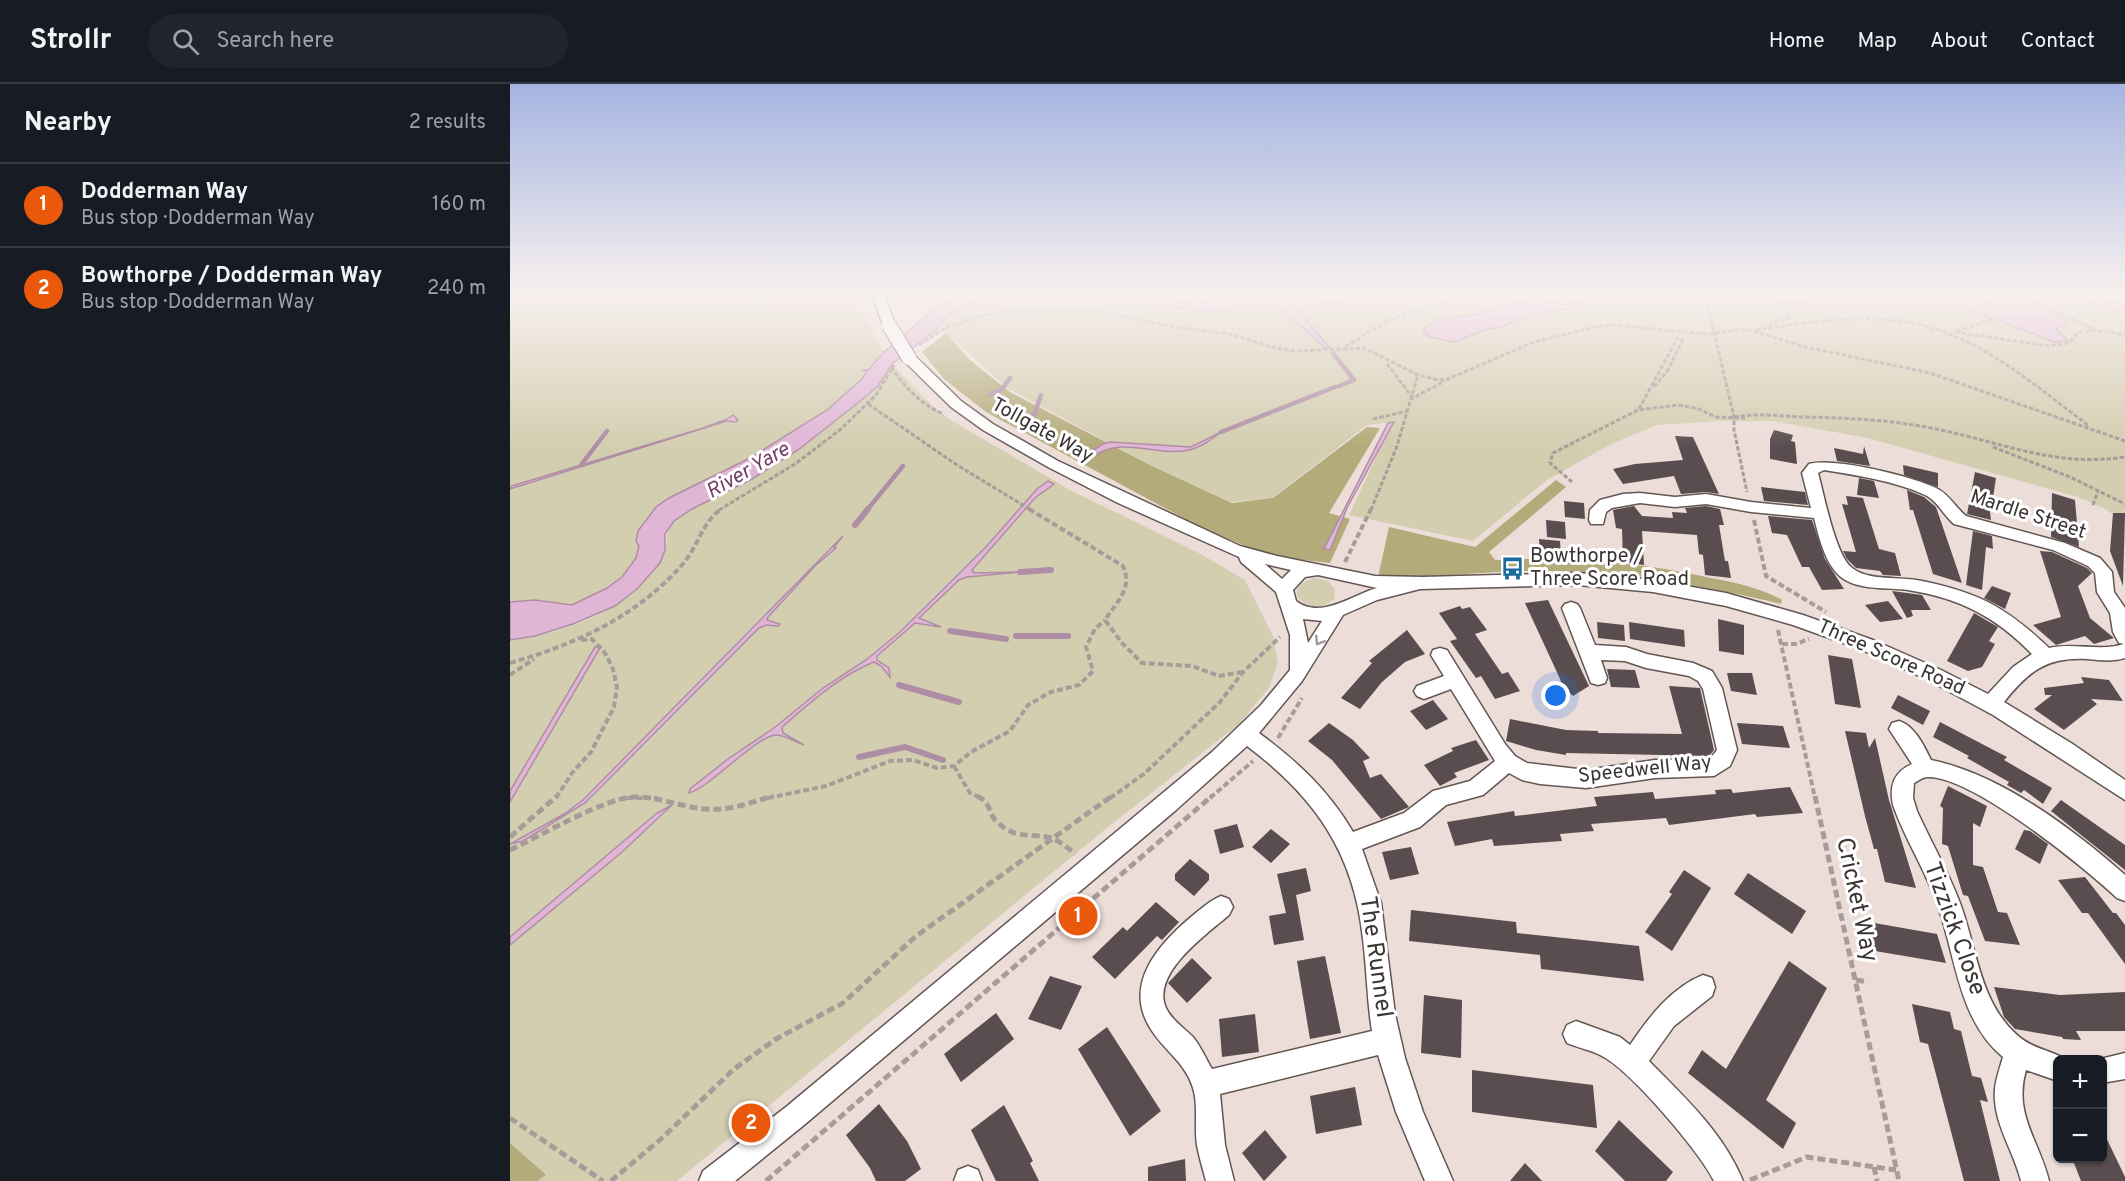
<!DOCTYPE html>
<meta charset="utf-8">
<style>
body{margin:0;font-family:Overpass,sans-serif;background:#20242c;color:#f1f3f6}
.controls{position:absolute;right:18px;bottom:18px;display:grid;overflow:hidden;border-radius:9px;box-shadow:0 2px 4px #0004}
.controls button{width:54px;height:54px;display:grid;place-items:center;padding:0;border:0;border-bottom:2px solid #363941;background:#171b24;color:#f1f3f6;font:30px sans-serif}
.you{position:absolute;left:1046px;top:612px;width:21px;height:21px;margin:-15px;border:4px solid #fff;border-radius:50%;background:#1a73e8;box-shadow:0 0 0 9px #1a73e833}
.badge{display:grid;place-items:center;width:39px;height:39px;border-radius:50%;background:#ea580c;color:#fff;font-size:20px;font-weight:700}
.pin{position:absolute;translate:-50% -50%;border:3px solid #fff;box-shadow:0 2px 6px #0006}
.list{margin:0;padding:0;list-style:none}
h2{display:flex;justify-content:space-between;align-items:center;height:78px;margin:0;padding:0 24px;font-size:26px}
h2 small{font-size:20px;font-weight:400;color:#9ea1a6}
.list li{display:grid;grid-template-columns:39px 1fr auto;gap:18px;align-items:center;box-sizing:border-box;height:84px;padding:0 24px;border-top:2px solid #363941}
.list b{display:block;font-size:22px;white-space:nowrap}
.list p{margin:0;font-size:20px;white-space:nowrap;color:#9ea1a6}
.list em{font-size:20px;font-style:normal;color:#9ea1a6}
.icon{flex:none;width:33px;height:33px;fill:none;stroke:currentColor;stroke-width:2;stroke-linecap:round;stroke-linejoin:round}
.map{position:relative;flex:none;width:1615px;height:1097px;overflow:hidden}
header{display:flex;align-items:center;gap:36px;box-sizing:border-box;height:84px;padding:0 30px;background:#171b24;border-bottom:2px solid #363941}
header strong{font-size:28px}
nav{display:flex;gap:33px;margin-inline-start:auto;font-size:21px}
.search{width:420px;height:54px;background:#20242c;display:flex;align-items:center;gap:15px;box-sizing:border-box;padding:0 21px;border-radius:33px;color:#9ea1a6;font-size:22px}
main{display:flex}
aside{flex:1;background:#171b24}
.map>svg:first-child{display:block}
.green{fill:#d3ceb0}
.forest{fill:#b4ab7a}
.water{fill:#e1b5d6;stroke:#af8ea5;stroke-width:1.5}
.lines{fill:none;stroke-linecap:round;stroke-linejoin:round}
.stream-far1{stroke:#af8ea5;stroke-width:4.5}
.stream{stroke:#af8ea5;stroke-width:6}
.building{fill:#5a4d4f}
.street-casing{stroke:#635653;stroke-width:3}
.path-far2{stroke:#a89c99;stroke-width:3;stroke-dasharray:4.5 2;stroke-linecap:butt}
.path-far1{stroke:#a89c99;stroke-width:4;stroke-dasharray:6 3;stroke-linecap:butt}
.path{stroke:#a89c99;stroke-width:5;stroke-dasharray:8 4;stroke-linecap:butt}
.street{fill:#fff;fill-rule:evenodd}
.street-bridge-casing{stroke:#635653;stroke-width:16;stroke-linecap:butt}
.street-bridge{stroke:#fff;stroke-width:14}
.oneway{stroke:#9c9a99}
.labels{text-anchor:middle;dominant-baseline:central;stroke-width:6;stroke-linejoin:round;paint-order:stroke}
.street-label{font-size:20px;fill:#3a3433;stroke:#fff}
.poi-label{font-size:20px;fill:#3a3433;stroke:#fff;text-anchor:start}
.water-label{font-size:21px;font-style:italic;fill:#723c67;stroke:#fff}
.near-street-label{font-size:24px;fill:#3a3433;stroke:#fff}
</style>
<header>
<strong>Strollr</strong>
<div class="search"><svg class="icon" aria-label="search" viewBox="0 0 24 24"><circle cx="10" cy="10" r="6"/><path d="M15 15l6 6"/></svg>Search here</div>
<nav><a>Home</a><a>Map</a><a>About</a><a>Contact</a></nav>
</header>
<main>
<aside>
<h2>Nearby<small>2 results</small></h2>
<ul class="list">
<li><span class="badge">1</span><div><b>Dodderman Way</b><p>Bus stop · Dodderman Way</p></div><em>160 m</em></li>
<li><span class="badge">2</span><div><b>Bowthorpe / Dodderman Way</b><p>Bus stop · Dodderman Way</p></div><em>240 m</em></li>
</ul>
</aside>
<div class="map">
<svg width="1615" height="1097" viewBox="0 0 1615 1097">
<rect width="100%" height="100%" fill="#edddd9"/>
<path class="green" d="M0,210H348L352,228L374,268L358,286H355L352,295L317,326L242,373L159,414L146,423L129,462L126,474L112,493L97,504L62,521L25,516L0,518V405L217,337L228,336L223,331L193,344L0,403Z
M871,210H1553L1615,230V439L1594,424L1568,413L1358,354L1263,337H1211L1147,341L1101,360L1037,396L963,457L839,431L883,338L857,341L762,414L721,418L636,379L497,304L433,246V235L448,224L470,216L596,212L628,214L663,227L693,228L855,216Z
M382,280L424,324L444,338L560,406L689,469L735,496L763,552L768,579L759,604L729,640L598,743L167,1097H0V556C35,554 104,531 128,504C137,494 144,481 152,470C160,459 153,450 164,437L348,319L368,302Z
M806,494L818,497L825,505L824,515C813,525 797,525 788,513C784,501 795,496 806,494Z"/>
<path class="forest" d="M436,249L460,276L500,308L638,380L722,419L763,414L857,343L870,344L819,429L840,435L820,479L776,474L745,466L690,443L476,328L434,295L412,268Z
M1046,396L1056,403L979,468L985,476C1057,472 1130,478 1201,494C1226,499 1249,503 1272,516L1271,520C1193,501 1113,488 1032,487C977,486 923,495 868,493L879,443L965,463Z
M0,1059L36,1091L27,1097H0Z"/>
<path class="water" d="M460,210H647C665,215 688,227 706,215L704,210H711L713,215L717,216L770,210H871C856,215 840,218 824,219C806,219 800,215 781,218L819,263L815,264L767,220L699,228L650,222L645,224L644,219C616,208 590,214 561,214C552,214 542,212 533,213C525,214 519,216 511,216L512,213H488L487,215C466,216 450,221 433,235L432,241L382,280L368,302L348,319L288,366L242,395L182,425L164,437L155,450V466L150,479L127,505L105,522L63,540L25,552L0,556V518L25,516L62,521L97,504L112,493L126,474L129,462L126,457L128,447L146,423L159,414L242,373L317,326L352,295L356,288L353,286H358L374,268L424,225Z
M1085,210H1105L1118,219L1115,222L1097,220L1020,230L991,243L978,245L944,258L919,253L913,246L925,236L969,230L1006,218L1032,217L1055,221L1084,215Z
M1232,210H1335L1347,214L1340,218L1331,215L1271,220Z
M1430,210H1466C1487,239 1536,208 1557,240L1546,245L1558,257L1545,258L1458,225L1445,220Z
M1553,210H1574L1615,222V229Z
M223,331L228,336L226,338L217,337L0,405L2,402L193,344L217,335Z
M884,338L837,424L820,466L814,465L878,339Z
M711,348C703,355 689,364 679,366C648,373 615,353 587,370L582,367L593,360L600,358L681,363Z
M538,397L544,400L525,414L462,486L464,489L510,488L457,493L449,496L409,534L431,543L405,539L367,572V576L379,584L380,593L371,582L364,578C329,592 300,619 272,643L273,649L294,661C286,658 276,652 268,651C248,649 200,704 179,709L180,705L218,675L264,644L313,604L356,576L390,548L476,463L527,405Z
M333,452L324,463L326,464L305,482L258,533L257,536L270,540L268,542L256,541L249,544L75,719L13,757L0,760L54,730L73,716Z
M91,562L0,718V707L85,563Z
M162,721L112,768L0,861V853L147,729Z"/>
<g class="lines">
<path class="stream-far1" d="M823,269L844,296L829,302
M479,311L492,305L500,294
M515,335L524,331L531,311
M711,348L825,303
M71,381L97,347
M357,426L393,382"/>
<path class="stream" d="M345,441L358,425
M510,488L541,486
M440,547L496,555
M506,552H558
M389,601L449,618
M349,673L395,663L433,676"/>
</g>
<path class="building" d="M1264,346L1283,351L1281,357L1285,358L1287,380L1260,375V355Z
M1165,352L1183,353L1209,410L1196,408L1171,410L1164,392L1113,400L1103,385L1125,380L1173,376Z
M1354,362L1360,382L1327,377L1324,364L1353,370Z
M1393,381L1428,389V403L1394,391Z
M1465,388L1486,394L1482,420L1479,419L1481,436L1457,430Z
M1349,394L1364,397L1369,414L1347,411Z
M1251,403L1295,408L1298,421L1254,417Z
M1397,406L1414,413L1426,423L1452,499L1423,490L1403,426H1400Z
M1542,409L1565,416L1569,463L1541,453Z
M1336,412L1353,414L1369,465L1385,469L1391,492L1373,491L1370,487L1346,484L1337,475L1333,467L1346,468L1332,420L1338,421Z
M1054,417L1074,419L1075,435L1055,433Z
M1124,422L1132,432L1163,434L1162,428L1177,429L1175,424L1196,422L1210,425L1214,441H1209L1215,477H1218L1221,494L1195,491L1193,471L1189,470L1187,451L1132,447L1134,481L1113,478L1112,445L1106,444L1103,426Z
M1603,429H1615L1613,502L1600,467Z
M1258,432L1302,436L1315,475L1334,505L1312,506L1299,483H1292L1277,451L1262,449Z
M1036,436L1055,438L1056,455L1037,453Z
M1463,447L1482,452L1483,465L1476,463L1472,506L1456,501Z
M1029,455L1050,457L1051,473L1030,471Z
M1530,467L1542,468L1577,484L1582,489L1568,502L1580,534L1604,554L1584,560L1575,552L1546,561L1523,541L1551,533Z
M1482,502L1501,509L1495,525L1474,514Z
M1382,507L1412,511L1421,526H1401L1403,532L1397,534Z
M1038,516L1079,602L1063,612L1048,598L1051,597L1015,519Z
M1378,517L1393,535L1370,538L1355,521Z
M950,522L952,525L960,523L977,546L965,550L992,590L998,588L1010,607L985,615L971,592L966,594L940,557L947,555L929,529Z
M1464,529L1488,543L1479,557L1485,560L1472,583L1458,587L1437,577Z
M1208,535L1234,541V571L1209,567Z
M1087,538L1114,541L1115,557L1088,554Z
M1119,538L1174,546L1175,563L1120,555Z
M897,546L915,570L895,578L872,598L850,625L831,614L862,579L859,577Z
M1318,571L1342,575L1351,624L1325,620Z
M1097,585L1125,586L1130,604L1101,603Z
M1217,589H1242L1247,611L1221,607Z
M1571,593L1599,596L1613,617L1581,615L1587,620L1554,646L1524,625L1542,611H1535L1534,604L1574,599Z
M1159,602L1190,604L1204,666L1199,672L1056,669V671L1026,666L996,657L1000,635L1056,646L1088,647V649L1172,650Z
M1388,611L1420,627L1413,641L1381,624Z
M923,616L938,635L916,646L900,627Z
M1430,638L1497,673L1494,676L1542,704L1533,720L1514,706L1511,709L1497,701L1499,698L1457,674L1459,672L1423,653Z
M819,639L843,656L860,674L853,677L860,694L871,690L899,723L871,735L822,676L798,657Z
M1227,639L1273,642L1280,664L1232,660Z
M1335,647L1356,649L1359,664L1365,654L1379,716L1406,804L1375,798L1367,765H1364L1355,732Z
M966,656L979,676L944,689L947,693L930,702L914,681L943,667L941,664Z
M1438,702L1477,722L1470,743L1463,739V781L1473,783L1488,828L1497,829L1510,861L1475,857L1458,812L1453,811L1438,762L1432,760L1433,724L1430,722Z
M1280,703L1293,729L1247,733L1245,730L1159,741L1156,734L1081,740L1084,747L1050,750L1052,757L984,762L982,755L945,762L937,738L1004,727L1005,732L1087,722L1084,713L1143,708L1145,715L1206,710L1205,706L1221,705L1223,709Z
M1551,716L1615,761V786L1541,727Z
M727,740L734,763L710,770L704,746Z
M761,745L780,760L761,779L742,763Z
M1514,746L1520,747L1538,760L1530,780L1505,765Z
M901,763L909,790L880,796L872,768Z
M680,775L699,790V796L684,812L665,796V790Z
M796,784L801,807L786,811L794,856L764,861L759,832L776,829L767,790Z
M1174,786L1201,804L1162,867L1135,848L1162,810L1159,808Z
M1238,789L1296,827L1282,850L1224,810Z
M1575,793L1603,829H1606L1615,841V880L1578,829H1572L1548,796Z
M646,818L669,838L652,856L647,852L605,895L582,873L613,843L617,847Z
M901,826L1006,838L1007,849L1129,862L1134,897L1031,885L1030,871L899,857Z
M1353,837L1427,850L1436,879L1359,866Z
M815,872L831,949L800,955L787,877Z
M682,874L702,894L677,919L658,899Z
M1279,877L1317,904L1256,1016L1286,1039L1273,1065L1178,989L1192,966L1216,985Z
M540,892L572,902L551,946L518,935Z
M1484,903L1550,911L1615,908V947H1566L1571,956L1553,955L1552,953L1505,945L1494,933Z
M914,911L952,916L951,974L911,969Z
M1402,920L1440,928L1444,945L1451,947L1462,992L1471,994L1478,1018L1470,1016L1490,1097H1454L1418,960L1410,958Z
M486,929L504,955L451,998L434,970Z
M745,930L749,968L712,973L709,935Z
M597,943L651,1027L620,1052L568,965Z
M962,986L1083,1001L1087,1044L962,1028Z
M845,1003L852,1041L806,1050L800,1012Z
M369,1020L397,1057L411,1085L395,1097H366L360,1084L336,1051Z
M494,1021L523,1077L520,1079L529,1097H486L461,1046Z
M1109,1036L1163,1088L1156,1097H1115L1085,1067Z
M755,1046L777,1073L754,1097L732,1069Z
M1593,1047L1615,1093V1097H1571L1562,1074H1593Z
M675,1075L676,1097H638V1083Z
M1015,1079L1032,1097H1000Z"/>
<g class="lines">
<defs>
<path id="street" d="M362,210H374L385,241L383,244L379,245L373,241Z
M399,270L404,271L451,317L483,340L548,377L730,462L767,472L865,492L913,493L1068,489L1143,496L1216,509L1293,531L1363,556L1431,586L1478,610L1503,583L1522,570C1486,533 1450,514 1398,506C1377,503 1349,507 1331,493C1315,480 1309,453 1304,434L1241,428L1196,420L1165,423L1130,419L1102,424L1096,428L1093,440H1081L1079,436L1080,426L1090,416L1113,410L1130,409L1165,413L1196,410L1241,418L1301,424L1292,389L1299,380C1324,373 1401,392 1426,404C1439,410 1445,423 1456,432L1555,459L1590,474L1602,488L1604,508L1615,524V574C1602,578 1590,576 1577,575C1536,573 1519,587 1494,618L1561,659L1615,696V716L1483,631L1418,596L1350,565L1283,541L1216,522L1143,508L1068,501L910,505L867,516L833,531L792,597L749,649C787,677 819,707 843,748L894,729L923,707L960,697L985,677L941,605L914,615L907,612L904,607L907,602L934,592L921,571L923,566L930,564L937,566L995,660L1005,672L1017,679L1076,686L1145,676L1200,675L1207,666L1193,605L1188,597L1179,592L1136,584L1115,577L1091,576L1097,594L1095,599L1088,601L1081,599L1052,524L1055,520L1061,518L1067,520L1070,524L1085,561L1116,563L1137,570L1183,579L1202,587L1212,604L1227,666L1220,682L1204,692L1145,694L1076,704L1030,700L1012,696L999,689L973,711L936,721L910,743L852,765L871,819L885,930L895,974L913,1028L943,1097H915L886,1028L868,971L710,1010L715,1061L724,1097H696C693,1085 689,1073 687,1061C684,1042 689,1019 682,1001C674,977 651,964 639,942C614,899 649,860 681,833C691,825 699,817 711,812L719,815L723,823L719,831C697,850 638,891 657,926C663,937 675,945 683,953C691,963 696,975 702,985L862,947C857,917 857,886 853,855C844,769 805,713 737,662L666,726L294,1041L225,1097H189L193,1087L276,1023L702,668L751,621L780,586V551L766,508L731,478L729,473L608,419L538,383L473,346L441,323L394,277L393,274ZM1314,386C1346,391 1385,397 1415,411C1428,417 1433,431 1444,440L1543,466L1578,482L1585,489L1587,508L1600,529L1603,548L1609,559L1614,560C1590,568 1564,558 1539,564C1497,524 1470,509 1412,497C1391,492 1358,498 1341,483C1325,469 1314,411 1308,389ZM755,480L781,486L772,495ZM808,491L867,504C842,511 811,536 786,517L783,506L795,493ZM793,535L812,537L798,559Z
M1389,637C1405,642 1414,662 1421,676C1490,690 1563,745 1615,791V817L1607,814C1574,783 1461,691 1417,693C1413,693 1408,697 1404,699L1403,714L1407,727C1421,758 1438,787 1450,819C1467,864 1469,918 1508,952C1523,965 1541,966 1557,976H1548V997L1516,986C1503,1030 1529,1056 1539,1097H1511C1504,1067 1482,1038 1485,1005C1486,994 1490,984 1493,973C1446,934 1446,867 1425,814C1413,782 1394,753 1383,721C1379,701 1384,688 1402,680L1379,645L1382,639Z
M1193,891L1202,894L1205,903L1202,912L1164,942L1139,977C1175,1014 1213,1048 1233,1097H1204C1191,1069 1120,986 1092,972C1082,966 1068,964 1057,959L1053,950L1057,941L1066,937L1110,953L1120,961C1139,933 1161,904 1193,891Z
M1615,969V995L1592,999V976H1586Z
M458,1082L468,1086L472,1097H444L448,1086Z"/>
</defs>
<use href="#street" class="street-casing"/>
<path class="path-far2" d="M1195,210L1224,333V346L1237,408
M1508,210L1584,245
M1259,243L1261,239L1280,234L1279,217
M1246,246C1301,238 1364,227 1419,243C1479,260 1529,305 1578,341
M1447,247L1485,234
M1445,248L1538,262L1560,259L1567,249L1585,246L1615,251
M409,261L435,244L475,231L495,228L584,226L665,243L720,250L765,264L786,267L854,264L908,291L928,296L938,295L1024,258L1085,243L1102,241L1195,250L1236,245L1295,263L1420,289L1615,357
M835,263L879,236L961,210
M877,280L903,314L935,297
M381,283C395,303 411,321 434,330
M1144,303L1158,286L1174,253
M358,320L447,381L521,426
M1129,325L1168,253
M1224,333C1247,329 1270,332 1293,333C1340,334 1388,336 1435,347C1500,361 1546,383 1615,373
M863,335L898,327
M1483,363L1560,393L1615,420
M1062,398L1040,379L1043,369L1128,326L1168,321L1189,325L1205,333L1235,334
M1583,421L1588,407
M209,426L285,380L331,345L366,311L384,281
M861,426L887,362L908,291"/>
<path class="path-far1" d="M519,425L613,482C623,505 607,517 595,536L612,559L632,579L682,582L709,592L733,588
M1244,436L1256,492L1316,528
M835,478L861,425
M1268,546L1305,714
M1272,560H1286L1299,555
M0,579C66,560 126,533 172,481C188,463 191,440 211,425
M0,591L24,575
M768,654L792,614
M444,682L460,709L471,714
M46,714L62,689L81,668L104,623L107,603L103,585L95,569L82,555L71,556
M117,714H148
M258,714L316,702L380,677L403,676L427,684L444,682L461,668L500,647L518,621L541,608L569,601L583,587L576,563L585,545L595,536
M600,714L634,690L710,618L733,588L770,553
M700,714L743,677"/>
<path class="path" d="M467,712C482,719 478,730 487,738C507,757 520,748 541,754C550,757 558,764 565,770
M1305,712L1389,1097
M0,753L47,712
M0,766C28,753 95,714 123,713C148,712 170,723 195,725C219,727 240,719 263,712
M1346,896L1358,898
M0,1034L93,1097
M1364,1083L1367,1097
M1240,1096L1297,1073L1386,1086
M101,1097L151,1055L224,985L266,955L333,919L405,853L602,712
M256,1097L702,712"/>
<use href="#street" class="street"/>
<defs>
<path id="street-bridge" d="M379,241L399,274"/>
</defs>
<use href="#street-bridge" class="street-bridge-casing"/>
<use href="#street-bridge" class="street-bridge"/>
</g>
<defs><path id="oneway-chevron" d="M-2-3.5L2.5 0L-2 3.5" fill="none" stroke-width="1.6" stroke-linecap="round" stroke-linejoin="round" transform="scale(1.5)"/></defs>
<use class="oneway" href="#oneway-chevron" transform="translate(809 557) rotate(122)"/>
<linearGradient id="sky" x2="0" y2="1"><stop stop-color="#a5b4e1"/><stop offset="0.58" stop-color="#f7f0ee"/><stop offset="1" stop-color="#f7f0ee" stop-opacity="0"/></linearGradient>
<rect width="1615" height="363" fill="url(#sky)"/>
<defs>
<symbol id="bus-bare" viewBox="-9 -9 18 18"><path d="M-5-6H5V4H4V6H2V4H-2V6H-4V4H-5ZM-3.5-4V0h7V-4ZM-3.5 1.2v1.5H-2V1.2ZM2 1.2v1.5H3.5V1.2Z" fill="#1b6b9d" stroke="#fff" stroke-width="2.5" paint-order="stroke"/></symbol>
</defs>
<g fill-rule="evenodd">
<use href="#bus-bare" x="986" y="468" width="33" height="33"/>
</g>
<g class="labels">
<g class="street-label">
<text transform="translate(532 347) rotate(29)">Tollgate Way</text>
<text transform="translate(1518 431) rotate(18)">Mardle Street</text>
<text transform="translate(1381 574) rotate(24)">Three Score Road</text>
<text transform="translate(1135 686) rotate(-6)">Speedwell Way</text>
</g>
<g class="poi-label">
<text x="1020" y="473">Bowthorpe /<tspan x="1020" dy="23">Three Score Road</tspan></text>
</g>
<g class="water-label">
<text transform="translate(238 387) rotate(-30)">River Yare</text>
</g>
<g class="near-street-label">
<text transform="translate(1346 816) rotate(78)">Cricket Way</text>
<text transform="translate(1444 845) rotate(70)">Tizzick Close</text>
<text transform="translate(865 873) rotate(82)">The Runnel</text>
</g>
</g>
</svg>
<div class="controls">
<button>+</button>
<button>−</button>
</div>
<div class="you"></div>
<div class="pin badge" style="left:568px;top:832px">1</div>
<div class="pin badge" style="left:241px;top:1039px">2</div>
</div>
</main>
